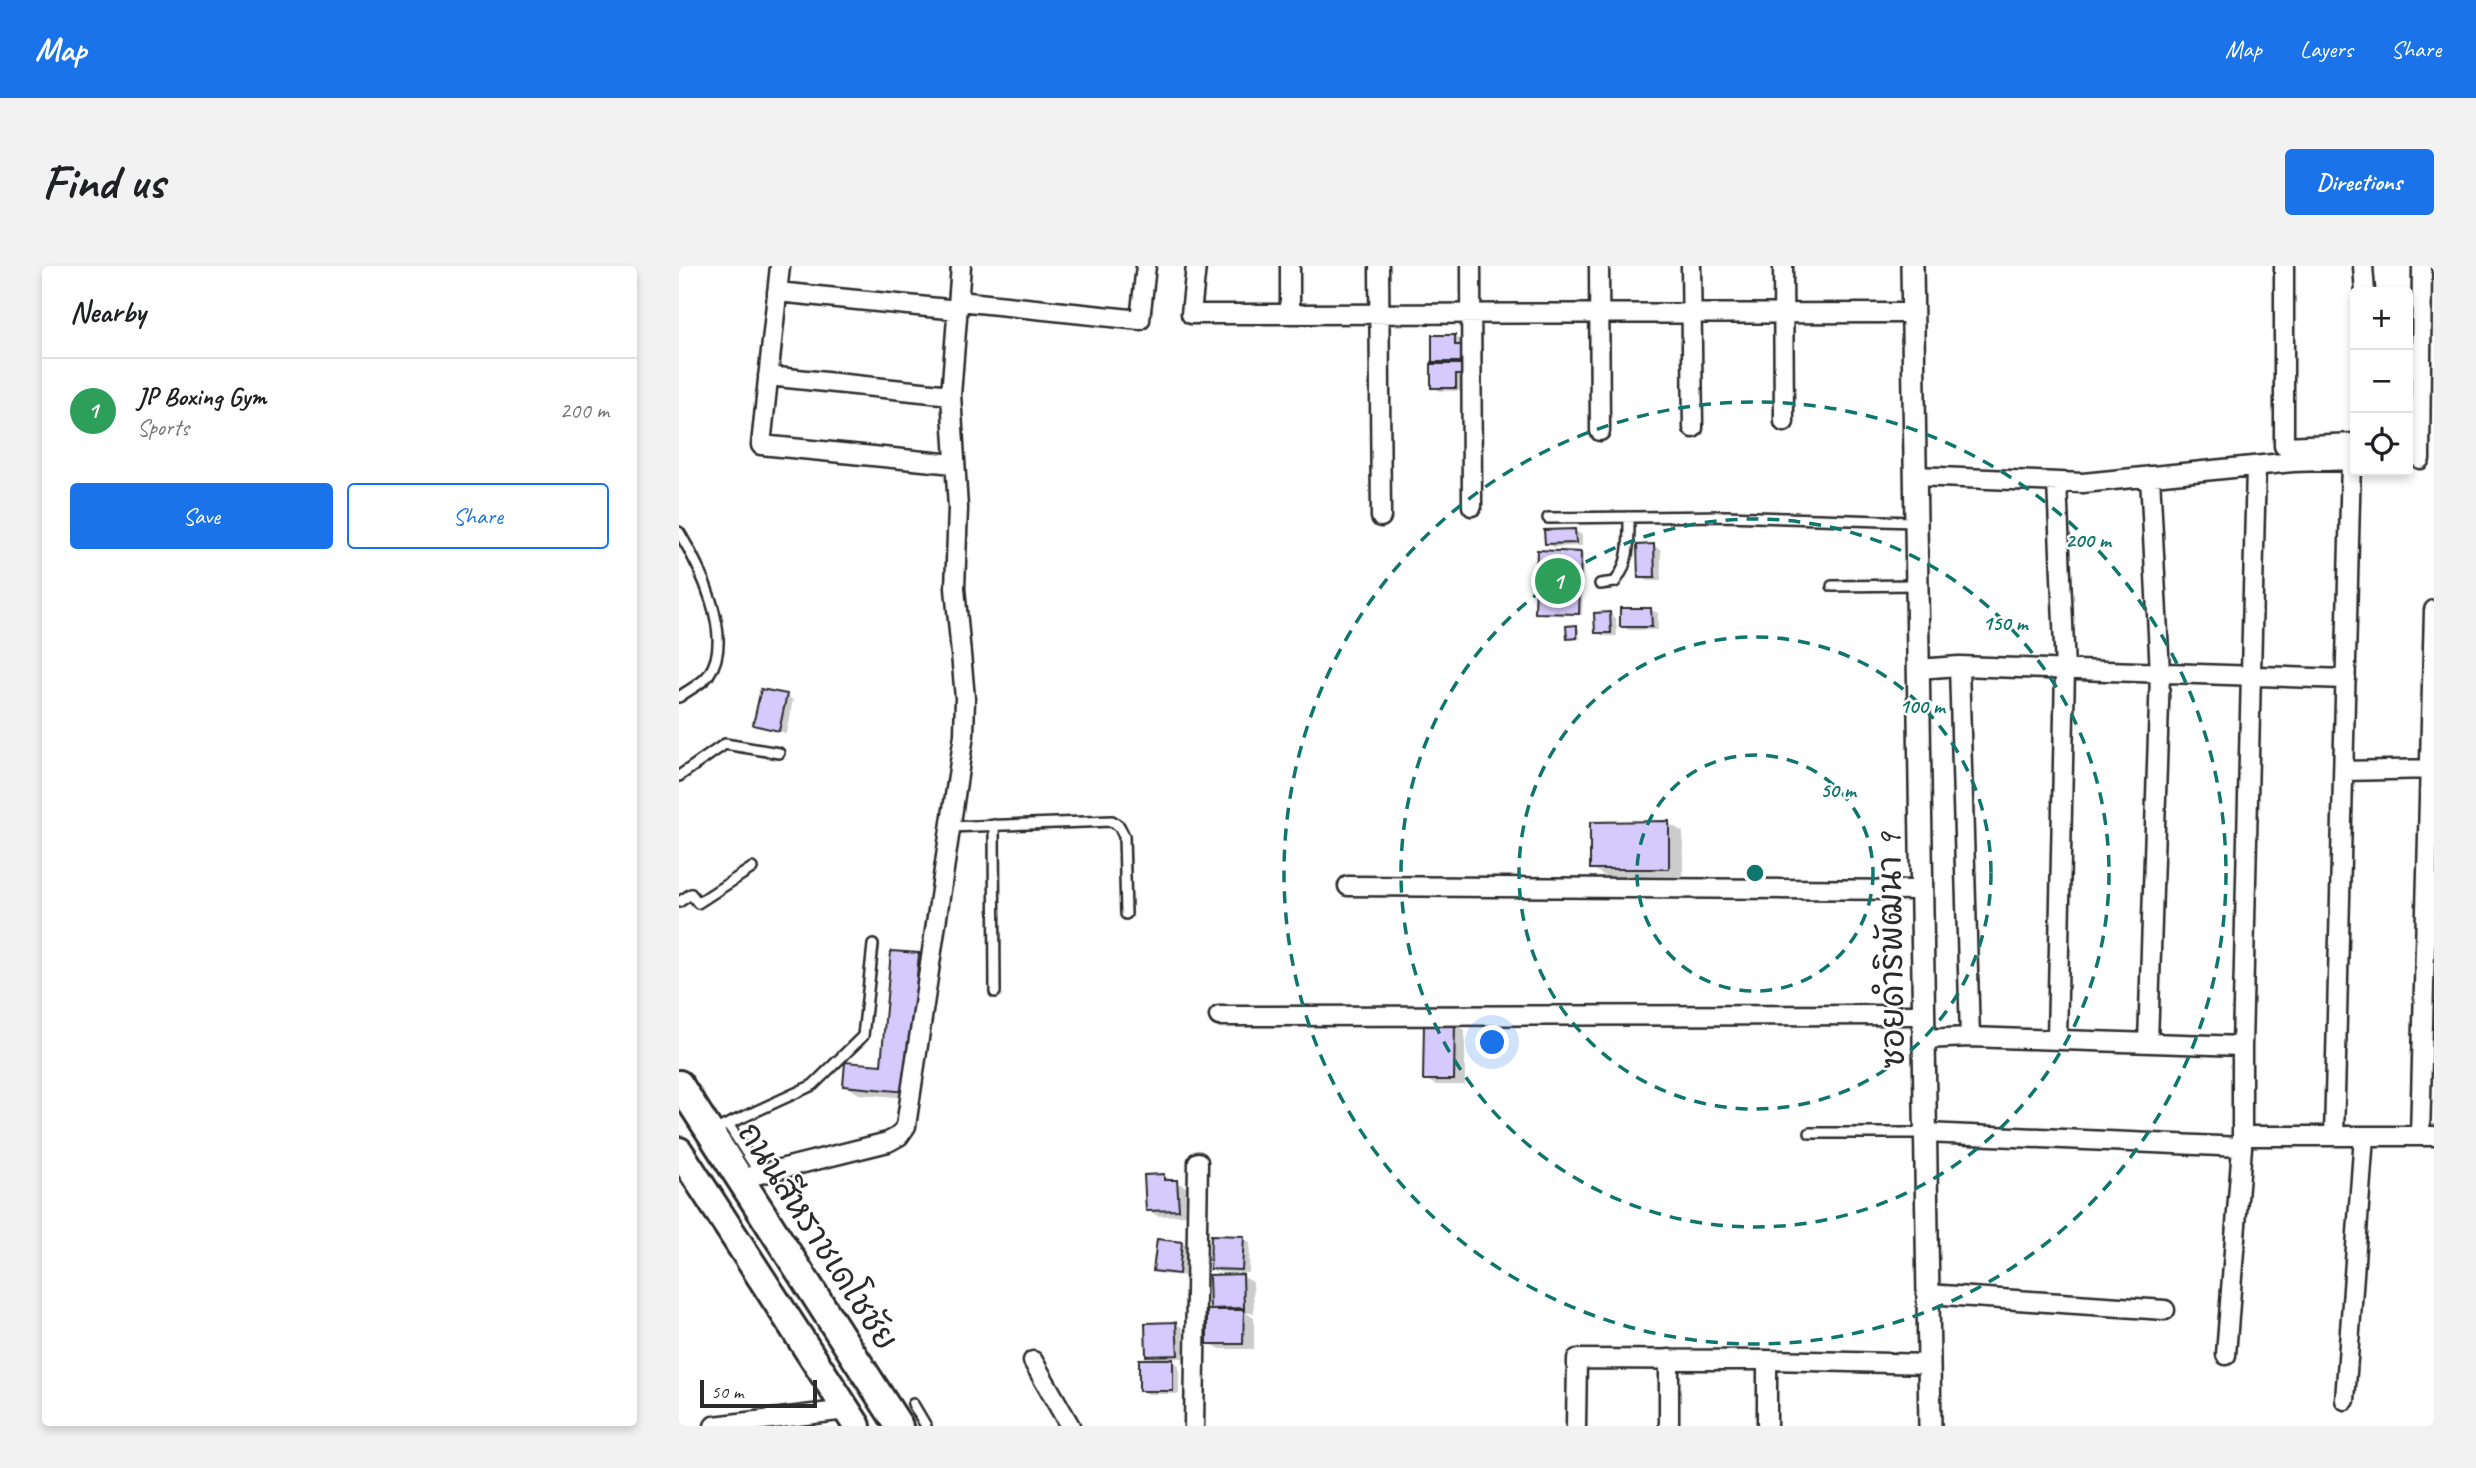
<!DOCTYPE html>
<meta charset="utf-8">
<style>
body{margin:0;font-family:Caveat,"Playpen Sans Thai",sans-serif;background:#f2f2f2;color:#202124}
.controls{position:absolute;right:21px;top:21px;display:grid;overflow:hidden;border-radius:7px;box-shadow:0 4px 10px #0003}
.controls button{width:63px;height:63px;display:grid;place-items:center;padding:0;border:0;border-bottom:2px solid #e0e0e0;background:#fff;color:#202124;font:35px sans-serif}
.scale{position:absolute;left:21px;bottom:18px;width:117px;box-sizing:border-box;padding-left:7px;border:4px solid #2b2b2b;border-top:0;font-size:19px;line-height:24px;white-space:nowrap;color:#2b2b2b;-webkit-text-stroke:5px #fff;paint-order:stroke}
.you{position:absolute;left:814px;top:777px;width:24px;height:24px;margin:-18px;border:5px solid #fff;border-radius:50%;background:#1a73e8;box-shadow:0 0 0 10px #1a73e833}
.badge{display:grid;place-items:center;width:46px;height:46px;border-radius:50%;background:#1a73e8;color:#fff;font-size:23px;font-weight:700}
.pin{position:absolute;translate:-50% -50%;border:4px solid #fff;box-shadow:0 2px 7px #0006}
.list{margin:0;padding:0;list-style:none}
h2{display:flex;justify-content:space-between;align-items:center;height:91px;margin:0;padding:0 28px;font-size:30px}
h2 small{font-size:23px;font-weight:400;color:#757577}
.list li{display:grid;grid-template-columns:46px 1fr auto;gap:21px;align-items:center;box-sizing:border-box;height:105px;padding:0 28px;border-top:2px solid #e0e0e0}
.list b{display:block;font-size:26px;white-space:nowrap}
.list p{margin:0;font-size:23px;white-space:nowrap;color:#757577}
.list em{font-size:23px;font-style:normal;color:#757577}
.actions{display:flex;gap:14px;padding:21px 28px}
.actions a{flex:1;padding:16px 0;border:2px solid #1a73e8;border-radius:7px;text-align:center;font-size:24px;color:#1a73e8}
.actions .main{background:#1a73e8;color:#fff}
.icon{flex:none;width:38px;height:38px;fill:none;stroke:currentColor;stroke-width:2;stroke-linecap:round;stroke-linejoin:round}
.map{position:relative;flex:none;width:1755px;height:1160px;overflow:hidden;border-radius:7px}
header{display:flex;align-items:center;gap:42px;box-sizing:border-box;height:98px;padding:0 35px;background:#1a73e8;color:#fff}
header strong{font-size:33px}
nav{display:flex;gap:38px;margin-inline-start:auto;font-size:24px}
.intro{display:flex;align-items:center;justify-content:space-between;box-sizing:border-box;height:168px;padding:0 42px}
h1{margin:0;font-size:49px}
.button{padding:18px 32px;border-radius:7px;background:#1a73e8;color:#fff;font-size:24px;font-weight:700}
main{display:flex;gap:42px;padding:0 42px}
aside{flex:1;background:#fff;border-radius:7px;box-shadow:0 4px 10px #0003}
.map>svg:first-child{display:block}
.shadow{fill:#0003}
.building{fill:#d6cafc;stroke:#2b2b2b;stroke-width:2}
.lines{fill:none;stroke-linecap:round;stroke-linejoin:round}
.service-casing{stroke:#2b2b2b;stroke-width:14}
.minor-casing{stroke:#2b2b2b;stroke-width:23}
.tertiary-casing{stroke:#2b2b2b;stroke-width:26}
.primary-casing{stroke:#2b2b2b;stroke-width:32}
.service{stroke:#fff;stroke-width:9}
.minor{stroke:#fff;stroke-width:18}
.tertiary{stroke:#fff;stroke-width:21}
.primary{stroke:#fff;stroke-width:26}
.ring{fill:none;stroke:#0f766e;stroke-width:3.5;stroke-dasharray:12 9}
.labels{text-anchor:middle;dominant-baseline:central;stroke-width:5;stroke-linejoin:round;paint-order:stroke}
.street-label{font-size:33px;fill:#2b2b2b;stroke:#fff}
.centre{fill:#0f766e;stroke:#fff;stroke-width:3.5}
.ring-label{font-size:21px;text-anchor:middle;font-weight:bold;fill:#0f766e;stroke:#fff;stroke-width:5;stroke-linejoin:round;paint-order:stroke}
</style>
<header>
<strong>Map</strong>
<nav><a>Map</a><a>Layers</a><a>Share</a></nav>
</header>
<div class="intro"><h1>Find us</h1><a class="button">Directions</a></div>
<main>
<aside>
<h2>Nearby<small></small></h2>
<ul class="list">
<li><span class="badge" style="background:#2e9e5b">1</span><div><b>JP Boxing Gym</b><p>Sports</p></div><em>200 m</em></li>
</ul>
<div class="actions"><a class="main">Save</a><a>Share</a></div>
</aside>
<div class="map">
<svg width="1755" height="1160" viewBox="0 0 1755 1160">
<rect width="100%" height="100%" fill="#fff"/>
<filter id="ink" filterUnits="userSpaceOnUse"><feTurbulence type="fractalNoise" baseFrequency=".0143" numOctaves="2"/><feDisplacementMap in="SourceGraphic" scale="14" xChannelSelector="R" yChannelSelector="G"/><feConvolveMatrix kernelMatrix="1 2 1 2 8 2 1 2 1" color-interpolation-filters="sRGB"/></filter>
<g filter="url(#ink)">
<path class="shadow" d="M776,71L783,75V81L796,112H783V125H761L754,121L764,100L755,95Z
M896,265L903,269V280L874,281L868,277Z
M975,280L982,284V315H968L961,311Z
M901,288L904,289L903,349L858,346Z
M972,344L979,347V364H950L943,360Z
M931,348L937,352L938,370H924L918,366Z
M897,361L900,363L901,373L892,374L889,372Z
M107,430L114,434L107,467L83,462L76,458Z
M989,557L1004,566V610L928,611L913,602Z
M240,689L254,698L242,833L180,828L166,819L203,801Z
M775,758L786,764V819H757L746,813Z
M485,910L509,922L510,949L479,950L468,944Z
M564,972L571,976L570,1007L540,1006L533,1002Z
M503,978L510,981L507,1010L483,1008L476,1004Z
M563,1010L574,1016L575,1047H567L575,1052V1083H541L530,1077L533,1046L532,1011Z
M497,1058L504,1062L505,1092H489L500,1099V1128H469L462,1124L480,1095L469,1089Z"/>
<path class="building" d="M753,69H776V79H789V96H753Z
M752,98H790V109H777V122H752Z
M896,263L897,277L866,278L865,264Z
M975,278L976,312H959L958,279Z
M858,284L902,286L900,348L856,347Z
M941,342H972L973,361H941Z
M931,346L932,367H916L915,347Z
M898,359V372L888,373L887,360Z
M82,423L108,428L100,465L74,459Z
M990,555V603H911V556Z
M212,685L240,687L228,826L164,820L166,796L202,799Z
M745,756H776L775,814H744Z
M485,908V914H498L500,944L467,945L465,909Z
M532,969L565,970L563,1004L531,1003Z
M478,973L503,976L500,1008L474,1005Z
M564,1008L565,1042L531,1043L530,1009Z
M528,1044H565L564,1078H528Z
M497,1056L499,1089L467,1090L466,1057Z
M460,1093H494V1125H460Z"/>
<g class="lines">
<defs>
<path id="service" d="M869,252L1046,250L1235,256
M0,266C20,299 56,371 30,408C25,417 9,424 0,431
M921,318L936,316C951,297 950,274 950,251
M1153,320L1238,319
M0,510L46,478L100,487
M315,559L316,726
M270,561L433,555L440,560L445,570L447,648
M0,636L12,628L19,637L73,602
M49,858L81,908
M34,865L134,819L184,770L194,679
M1131,867H1245
M234,1138L247,1160"/>
<path id="minor" d="M101,0L82,179L275,198
M517,0L512,48L1234,47
M611,0V48
M700,0L702,251
M792,0L793,240
M920,0L921,165
M1012,0L1014,162
M1104,0L1105,156
M1605,0V180L1676,177
M1684,0L1686,26
M98,26L279,44
M280,35L461,54L467,0
M89,110L272,129
M1741,193L1743,0
M1236,210L1404,217L1614,196L1676,194
M1378,216L1386,404L1378,773
M1280,400L1291,771
M1239,403L1280,400L1667,413
M1665,505L1755,503
M669,620L1243,624
M540,750L1245,749
M1245,773L1291,771L1563,780
M1469,777L1481,407L1471,210
M1247,867L1563,881
M1563,870H1755
M1655,870L1672,195
M1741,870L1755,344
M61,913L209,876L220,870L227,860L285,469L286,432L276,322L279,242L272,129L282,0
M1249,1028L1486,1044
M1547,1089L1563,881V780L1577,200
M990,1093V1160
M1088,1094V1160
M354,1095L391,1160
M1666,1134L1685,870
M35,1160L168,1144
M515,1160L519,896
M897,1160L898,1093L1088,1094L1250,1098"/>
<path id="tertiary" d="M1233,0L1251,1160"/>
<path id="primary" d="M0,818L220,1160
M0,885L178,1160"/>
</defs>
<use href="#service" class="service-casing"/>
<use href="#minor" class="minor-casing"/>
<use href="#tertiary" class="tertiary-casing"/>
<use href="#primary" class="primary-casing"/>
<use href="#service" class="service"/>
<use href="#minor" class="minor"/>
<use href="#tertiary" class="tertiary"/>
<use href="#primary" class="primary"/>
</g>
</g>
<g class="ring">
<circle cx="1076" cy="607" r="118"/>
<circle cx="1076" cy="607" r="236"/>
<circle cx="1076" cy="607" r="354"/>
<circle cx="1076" cy="607" r="471"/>
</g>
<g class="labels">
<g class="street-label">
<text transform="translate(1212 685) rotate(-91)">ซอยดำริพัฒนา 9</text>
<text transform="translate(139 970) rotate(57)">ถนนสีหราชเดโชชัย</text>
</g>
</g>
<circle cx="1076" cy="607" r="10" class="centre"/>
<g class="ring-label">
<text x="1409" y="281">200 m</text>
<text x="1326" y="364">150 m</text>
<text x="1243" y="447">100 m</text>
<text x="1159" y="531">50 m</text>
</g>
</svg>
<div class="controls">
<button>+</button>
<button>−</button>
<button><svg class="icon" aria-label="locate" viewBox="0 0 24 24"><circle cx="12" cy="12" r="6"/><path d="M12 2v4M12 18v4M2 12h4M18 12h4"/></svg></button>
</div>
<div class="scale">50 m</div>
<div class="you"></div>
<div class="pin badge" style="left:879px;top:315px;background:#2e9e5b">1</div>
</div>
</main>
